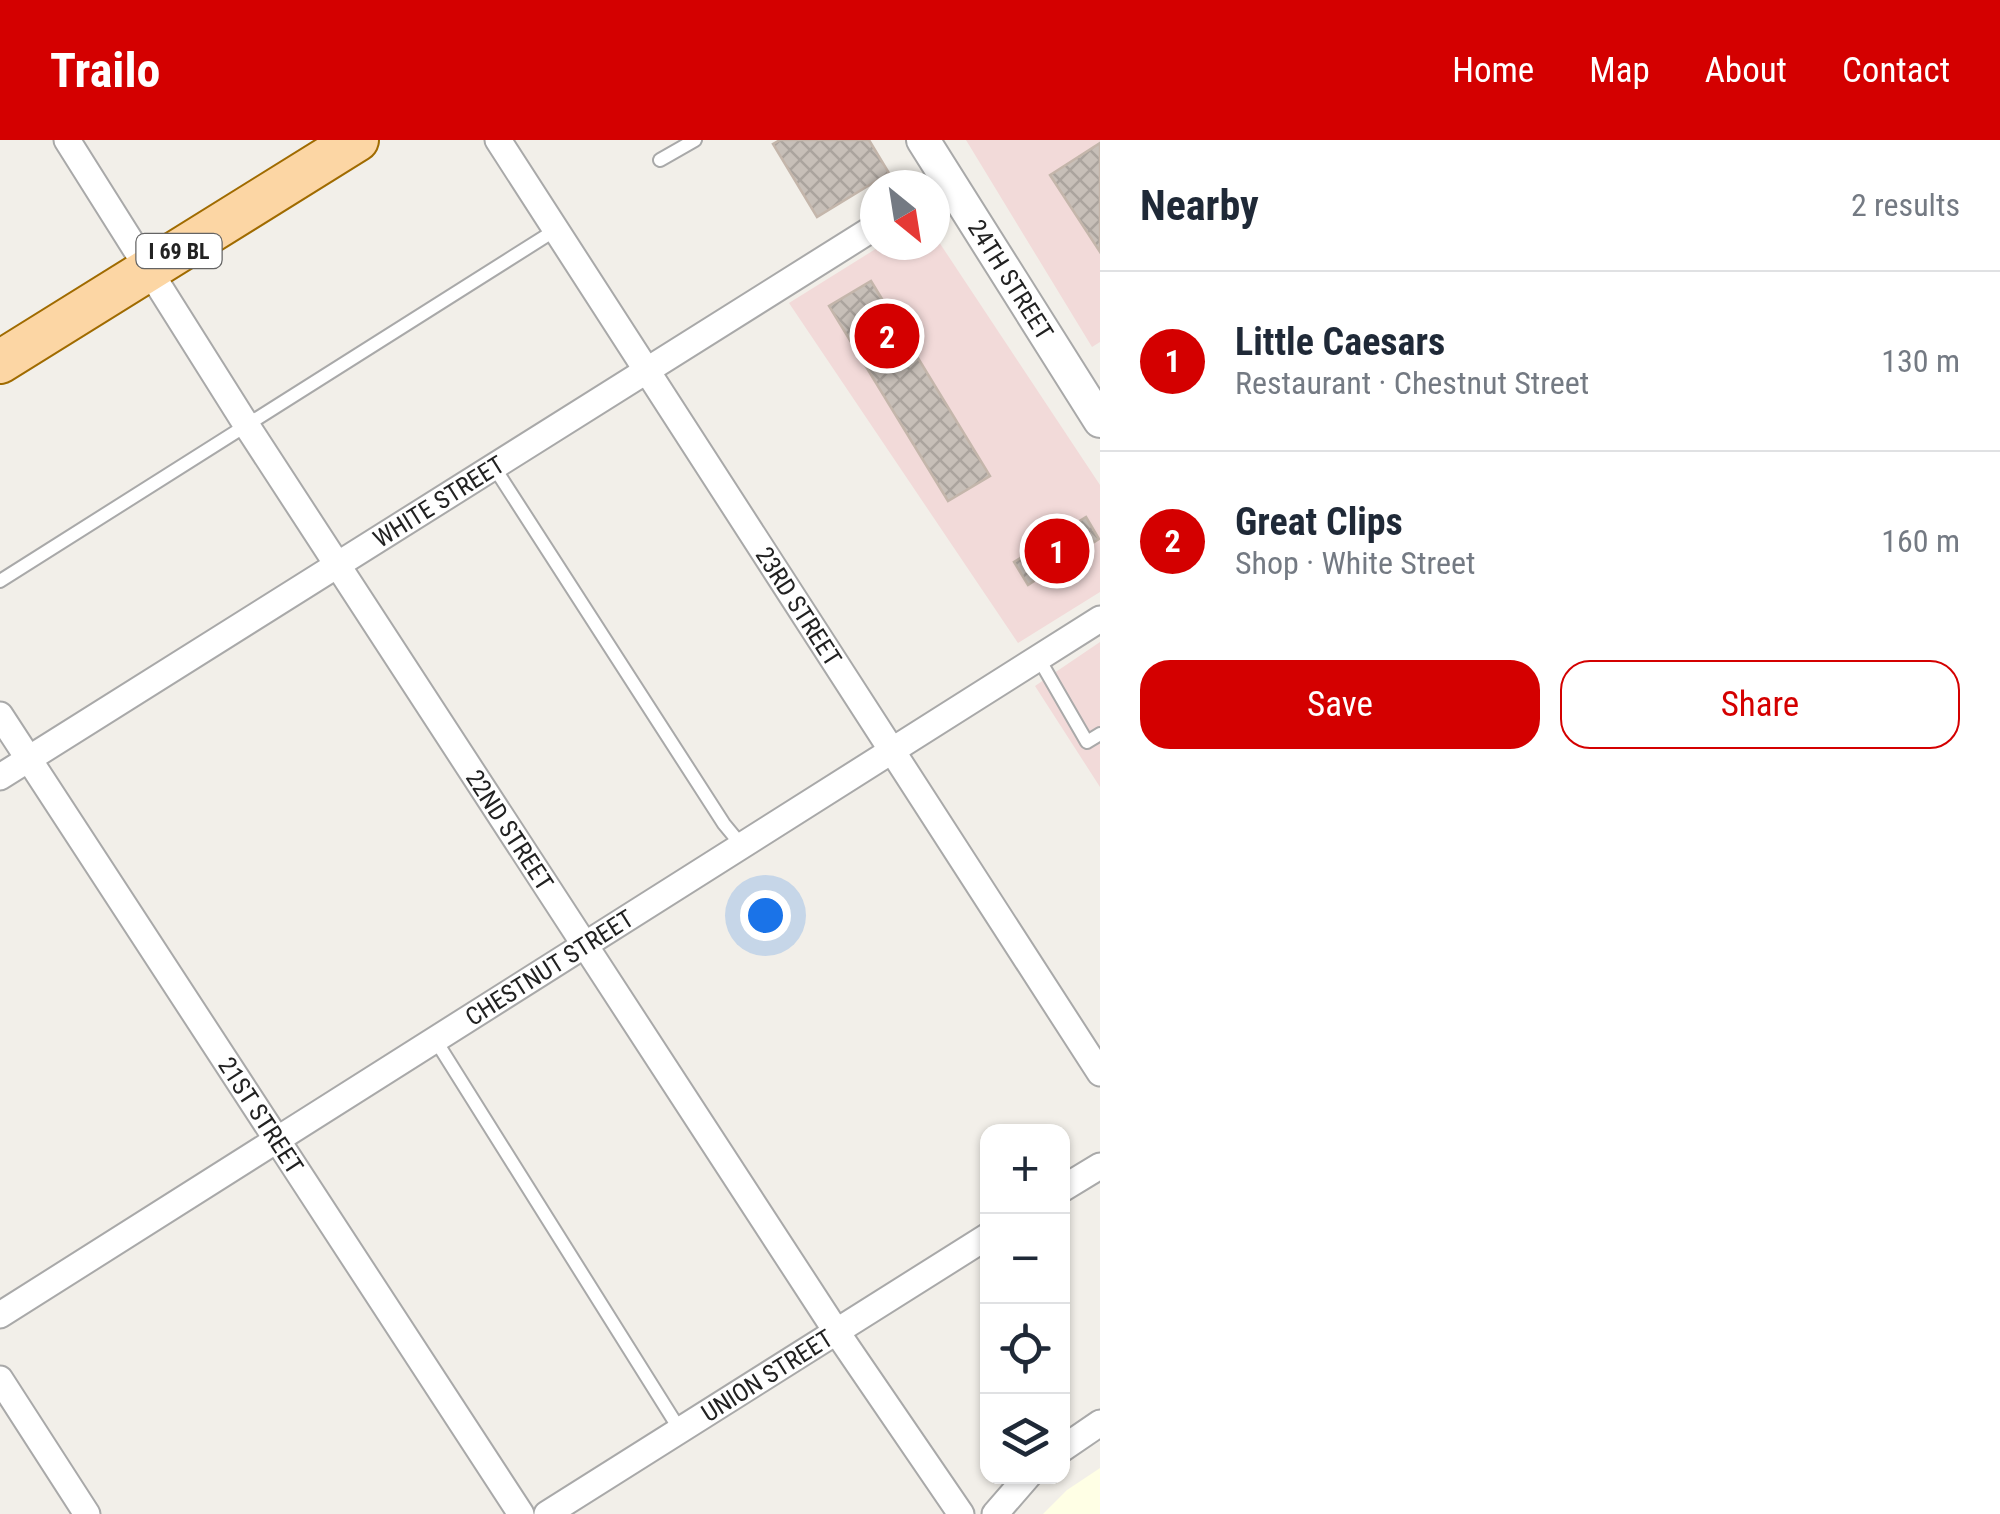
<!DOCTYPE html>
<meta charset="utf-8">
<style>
body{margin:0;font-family:"Roboto Condensed",sans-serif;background:#f2f2f3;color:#1f2937}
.controls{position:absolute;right:30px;bottom:30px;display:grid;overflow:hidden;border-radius:20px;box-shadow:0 2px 8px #0004}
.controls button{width:90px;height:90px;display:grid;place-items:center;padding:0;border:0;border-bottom:2px solid #e0e1e3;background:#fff;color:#1f2937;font:50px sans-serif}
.compass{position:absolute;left:860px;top:30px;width:90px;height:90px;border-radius:50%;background:#fff;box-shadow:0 2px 8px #0004;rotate:150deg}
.you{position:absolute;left:765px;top:775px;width:35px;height:35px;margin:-25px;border:8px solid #fff;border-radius:50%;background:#1a73e8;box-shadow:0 0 0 15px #1a73e833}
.badge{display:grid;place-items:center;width:65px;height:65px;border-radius:50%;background:#d40000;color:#fff;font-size:32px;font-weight:700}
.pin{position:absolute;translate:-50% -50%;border:5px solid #fff;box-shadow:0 2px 10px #0006}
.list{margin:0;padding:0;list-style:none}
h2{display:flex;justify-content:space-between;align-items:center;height:130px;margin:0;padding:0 40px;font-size:42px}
h2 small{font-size:32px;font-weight:400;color:#747a83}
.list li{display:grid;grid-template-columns:65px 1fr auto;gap:30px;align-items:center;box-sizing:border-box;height:180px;padding:0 40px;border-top:2px solid #e0e1e3}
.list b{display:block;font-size:38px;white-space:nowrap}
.list p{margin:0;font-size:32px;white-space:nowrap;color:#747a83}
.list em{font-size:32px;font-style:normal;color:#747a83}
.actions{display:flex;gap:20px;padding:30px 40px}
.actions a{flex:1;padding:22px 0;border:2px solid #d40000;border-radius:30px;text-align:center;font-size:35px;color:#d40000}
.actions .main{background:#d40000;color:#fff}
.icon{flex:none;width:55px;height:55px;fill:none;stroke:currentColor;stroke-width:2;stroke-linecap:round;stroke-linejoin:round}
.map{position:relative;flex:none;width:1100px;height:1374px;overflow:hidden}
header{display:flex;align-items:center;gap:60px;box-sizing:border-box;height:140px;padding:0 50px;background:#d40000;color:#fff}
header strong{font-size:48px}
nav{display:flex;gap:55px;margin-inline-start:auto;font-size:35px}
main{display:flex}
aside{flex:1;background:#fff}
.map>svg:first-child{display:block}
.commercial{fill:#f2dad9}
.education{fill:#ffffe5}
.building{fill:url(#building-cross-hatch);stroke:#c4b6ab;stroke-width:2.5}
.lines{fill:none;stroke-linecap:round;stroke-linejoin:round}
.service-casing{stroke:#a9a9a9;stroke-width:16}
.minor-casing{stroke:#a9a9a9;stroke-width:29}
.tertiary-casing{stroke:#a9a9a9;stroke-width:36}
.primary-casing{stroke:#a06b00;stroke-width:46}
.service{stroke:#fff;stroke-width:12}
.minor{stroke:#fff;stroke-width:25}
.tertiary{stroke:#fff;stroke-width:32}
.primary{stroke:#fcd6a4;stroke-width:42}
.labels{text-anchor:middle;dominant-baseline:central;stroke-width:8;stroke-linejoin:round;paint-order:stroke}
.shield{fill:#fff;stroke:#646464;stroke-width:2.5}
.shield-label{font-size:22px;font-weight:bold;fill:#222}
.street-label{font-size:25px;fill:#222;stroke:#fff}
</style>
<header>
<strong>Trailo</strong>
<nav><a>Home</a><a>Map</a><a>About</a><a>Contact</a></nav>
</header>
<main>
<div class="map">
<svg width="1100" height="1374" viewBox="0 0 1100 1374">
<defs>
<pattern id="building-cross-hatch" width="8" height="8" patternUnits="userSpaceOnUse" patternTransform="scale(2.5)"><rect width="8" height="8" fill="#c7bfb8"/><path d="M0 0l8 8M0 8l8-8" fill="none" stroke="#aba49e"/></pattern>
</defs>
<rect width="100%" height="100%" fill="#f2efe9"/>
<path class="commercial" d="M966,0H1100V202L1092,207Z
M935,96L1100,345V452L1018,503L789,163L882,105H935Z
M1100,502V647L1035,546Z"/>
<path class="education" d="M1100,1328V1374H1043L1067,1350Z"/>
<path class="building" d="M780,0H869L889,33L817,77L773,4Z
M1100,3V112L1050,35Z
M871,141L990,336L948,361L829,166Z
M1086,377L1099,399L1028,445L1014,422Z"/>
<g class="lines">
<defs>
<path id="service" d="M660,20L695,0
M494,327L724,684L743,707
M0,441L557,89
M1039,519L1087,602L1100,594
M436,901L680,1290"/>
<g id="minor">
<path id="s1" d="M67,0L247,286L836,1191L961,1374"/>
<path id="s2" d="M498,0L1100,933"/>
<path id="s3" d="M0,575L521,1374"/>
<path id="s4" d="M0,637L875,87"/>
<path d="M1062,1049L1100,1026"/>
<path id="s5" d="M0,1175L1100,479"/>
<path d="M0,1239L87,1374"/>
<path d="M1062,1309L1100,1283"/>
<path id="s6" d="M547,1374L988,1096"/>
<path d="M995,1374L1028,1336"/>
</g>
<g id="tertiary">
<path id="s7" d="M923,0L1100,281"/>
</g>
<path id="primary" d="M0,222L357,0"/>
</defs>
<use href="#service" class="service-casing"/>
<use href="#minor" class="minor-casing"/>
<use href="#tertiary" class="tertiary-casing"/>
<use href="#primary" class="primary-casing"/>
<use href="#service" class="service"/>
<use href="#minor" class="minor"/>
<use href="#tertiary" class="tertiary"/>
<use href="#primary" class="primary"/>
</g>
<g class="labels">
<rect class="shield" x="136.5" y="94" width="85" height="34" rx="8"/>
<g class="shield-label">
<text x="179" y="111">I 69 BL</text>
</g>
<g class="street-label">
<text stroke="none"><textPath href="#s7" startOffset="165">24TH STREET</textPath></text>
<text stroke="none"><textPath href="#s4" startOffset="518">WHITE STREET</textPath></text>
<text stroke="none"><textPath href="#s2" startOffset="555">23RD STREET</textPath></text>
<text stroke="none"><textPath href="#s1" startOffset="820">22ND STREET</textPath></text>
<text stroke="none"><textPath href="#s5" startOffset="650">CHESTNUT STREET</textPath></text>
<text stroke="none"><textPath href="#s3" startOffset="478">21ST STREET</textPath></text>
<text stroke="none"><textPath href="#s6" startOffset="260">UNION STREET</textPath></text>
</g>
</g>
</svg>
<div class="controls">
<button>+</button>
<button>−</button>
<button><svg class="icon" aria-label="locate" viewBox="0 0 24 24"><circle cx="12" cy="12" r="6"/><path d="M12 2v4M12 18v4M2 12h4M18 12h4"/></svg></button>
<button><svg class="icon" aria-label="layers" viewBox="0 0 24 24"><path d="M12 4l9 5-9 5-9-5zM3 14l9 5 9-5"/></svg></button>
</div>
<svg class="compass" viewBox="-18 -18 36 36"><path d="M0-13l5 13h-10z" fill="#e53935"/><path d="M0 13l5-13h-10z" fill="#747a83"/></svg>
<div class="you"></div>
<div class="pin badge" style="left:1057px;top:411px">1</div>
<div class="pin badge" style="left:887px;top:196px">2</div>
</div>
<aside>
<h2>Nearby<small>2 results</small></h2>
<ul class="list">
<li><span class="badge">1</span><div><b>Little Caesars</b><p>Restaurant · Chestnut Street</p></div><em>130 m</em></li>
<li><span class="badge">2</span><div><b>Great Clips</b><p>Shop · White Street</p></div><em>160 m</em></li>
</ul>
<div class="actions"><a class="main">Save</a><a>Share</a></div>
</aside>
</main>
